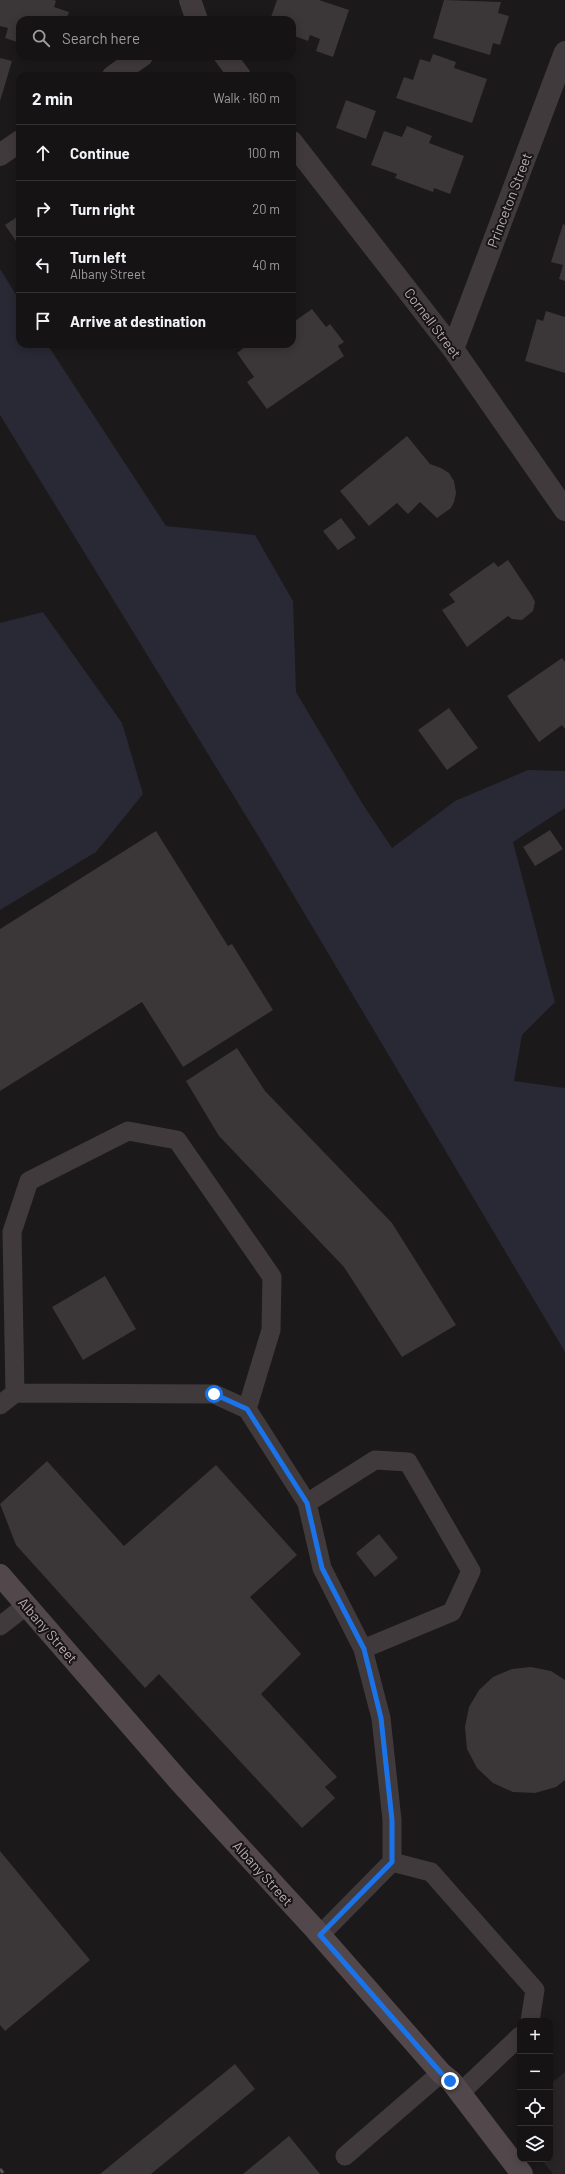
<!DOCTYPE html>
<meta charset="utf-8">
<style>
body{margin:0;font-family:Barlow,sans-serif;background:#222022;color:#f1f3f6}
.controls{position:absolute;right:12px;bottom:12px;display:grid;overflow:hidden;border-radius:8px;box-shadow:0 2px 10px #0003}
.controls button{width:36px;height:36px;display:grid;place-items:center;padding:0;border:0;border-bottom:1px solid #343234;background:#151314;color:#f1f3f6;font:20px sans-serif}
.stop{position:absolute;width:12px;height:12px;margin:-9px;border:3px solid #1a73e8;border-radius:50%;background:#fff}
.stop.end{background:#1a73e8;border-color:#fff;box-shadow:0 1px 4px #0008}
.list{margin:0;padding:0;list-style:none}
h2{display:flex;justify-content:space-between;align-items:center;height:52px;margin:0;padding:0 16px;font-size:17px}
h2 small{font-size:13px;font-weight:400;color:#9d9ea0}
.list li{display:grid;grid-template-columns:26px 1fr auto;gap:12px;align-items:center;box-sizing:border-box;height:56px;padding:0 16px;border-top:1px solid #343234}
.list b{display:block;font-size:15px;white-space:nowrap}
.list p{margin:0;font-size:13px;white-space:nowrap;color:#9d9ea0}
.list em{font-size:13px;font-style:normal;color:#9d9ea0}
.icon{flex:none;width:22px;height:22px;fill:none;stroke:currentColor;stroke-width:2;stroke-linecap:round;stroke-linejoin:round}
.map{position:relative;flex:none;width:565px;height:2174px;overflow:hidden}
.search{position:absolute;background:#151314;box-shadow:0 2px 10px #0003;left:16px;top:16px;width:280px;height:44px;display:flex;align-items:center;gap:10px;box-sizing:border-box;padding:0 14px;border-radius:12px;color:#9d9ea0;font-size:15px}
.panel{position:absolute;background:#151314;box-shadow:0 2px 10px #0003;left:16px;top:72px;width:280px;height:276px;border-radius:12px}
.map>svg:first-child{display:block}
.built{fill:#292526}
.green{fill:#292935}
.building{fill:#3b3638}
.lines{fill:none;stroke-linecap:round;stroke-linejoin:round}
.service{stroke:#413a3c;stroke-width:19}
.minor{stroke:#413a3c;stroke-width:22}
.secondary{stroke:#52484b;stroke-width:22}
.rail{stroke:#5d5356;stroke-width:3;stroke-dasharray:5 4;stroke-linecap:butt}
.route{stroke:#1a73e8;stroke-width:5}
.labels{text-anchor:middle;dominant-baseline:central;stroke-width:4;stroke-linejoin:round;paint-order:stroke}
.street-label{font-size:14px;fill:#bdabb2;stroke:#171415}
</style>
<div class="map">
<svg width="565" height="2174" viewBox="0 0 565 2174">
<rect width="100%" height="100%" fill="#1c191a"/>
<path class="built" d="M565,2072V2174H553L541,2159H550V2084Z"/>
<path class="green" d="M0,269L20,301V344H47L166,526L255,535L293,601L296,692L362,803L392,848L455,801L528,770L565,771V808L513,842L555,1002L522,1035L514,1081L565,1088V1352L262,842L0,415Z
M43,612L122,723L143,794L96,852L0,910V623Z"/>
<path class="building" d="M0,0H54L56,1L54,7L69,12L66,20H20V43L5,38L8,28L0,26Z
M277,0H319L349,10L333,57L316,51L320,39L310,35L308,41L292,35V20H270Z
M444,0L501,2L498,13L509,16L500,45L493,43L490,55L433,38Z
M433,54L456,62L454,68L487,79L472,123L396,98L404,77L413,80L420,59L430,62Z
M0,58L12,61L0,101Z
M346,100L376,111L366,139L336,128Z
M407,126L432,136L429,143L464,156L450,194L434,188L433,192L395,178L397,174L371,165L384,131L402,137Z
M20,215V247L5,225Z
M563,224L565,225V281L559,279L563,265L551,262Z
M312,309L326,327L330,324L344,342L338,346L344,356L267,409L247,382L254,377L237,353L249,344H292V323Z
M546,311L565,317V373L525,361L537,319L543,321Z
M407,436L430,464L441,468L449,473L454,481L456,493L454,502L451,508L437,518L420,502L408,514L397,503L369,526L340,491Z
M341,518L356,538L338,550L323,531Z
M508,560L532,596L535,602L533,611L522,620L512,619L508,616L467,647L442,610L455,602L449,594L494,562L498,567Z
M562,658L565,662V729L562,725L539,742L507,696Z
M449,708L478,748L447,770L418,730Z
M550,830L563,849L535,866L523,847Z
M156,831L228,946L232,944L273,1010L183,1067L142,1002L0,1091V929Z
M237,1048L265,1091L392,1223L456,1325L402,1357L344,1267L219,1136L186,1081Z
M105,1276L136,1329L83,1360L52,1307Z
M47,1461L124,1546L216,1465L297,1555L250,1597L301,1654L261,1694L337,1777L325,1787L335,1798L302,1828L159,1674L145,1688L16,1545L0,1504Z
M379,1534L398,1558L375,1577L356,1553Z
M531,1667L551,1671L565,1680V1780L556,1787L535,1793L513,1792L493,1783L477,1768L467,1749L465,1727L469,1707L479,1690L493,1677L512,1669Z
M0,1851L90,1960L5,2031L0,2025Z
M235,2064L255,2089L151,2174H100Z
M289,2136L320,2174H243Z"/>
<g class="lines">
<path class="service" d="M15,1393L12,1232L29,1181L128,1131L177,1140L272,1277L271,1330L247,1409
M0,1405L15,1393L214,1394L247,1409L307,1503L322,1568L363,1649L381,1718L392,1820V1862
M307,1503L375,1460L408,1462L471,1571L452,1612L363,1649
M0,1626L27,1605
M320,1935L392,1862L431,1872L535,1990L530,2021
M460,2093L520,2036
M345,2156L441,2073"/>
<path class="minor" d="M190,0L197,20
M225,56L240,76
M113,76L142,56
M292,142L453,349L565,510
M0,155L20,141
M453,349L565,52"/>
<path class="secondary" d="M0,1575L179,1781L313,1927L441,2073L451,2081L522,2174"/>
<path class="rail" d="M0,2169L4,2174"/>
</g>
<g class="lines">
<path class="route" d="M214,1394L247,1409L307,1503L322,1568L364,1649L381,1718L392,1820V1862L320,1935L441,2073L450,2081"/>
</g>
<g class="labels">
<g class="street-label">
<text transform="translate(509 200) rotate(-69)">Princeton Street</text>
<text transform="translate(433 323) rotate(53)">Cornell Street</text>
<text transform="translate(48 1630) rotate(49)">Albany Street</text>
<text transform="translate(263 1873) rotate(48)">Albany Street</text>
</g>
</g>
</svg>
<div class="controls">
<button>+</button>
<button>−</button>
<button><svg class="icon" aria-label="locate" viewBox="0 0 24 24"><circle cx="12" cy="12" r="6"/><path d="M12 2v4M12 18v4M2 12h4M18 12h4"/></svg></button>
<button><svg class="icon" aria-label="layers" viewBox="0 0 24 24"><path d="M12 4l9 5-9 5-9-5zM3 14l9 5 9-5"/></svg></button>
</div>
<div class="stop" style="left:214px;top:1394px"></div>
<div class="stop end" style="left:450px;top:2081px"></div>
<div class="search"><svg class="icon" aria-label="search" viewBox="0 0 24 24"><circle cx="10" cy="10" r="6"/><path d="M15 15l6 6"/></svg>Search here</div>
<section class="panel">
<h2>2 min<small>Walk · 160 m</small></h2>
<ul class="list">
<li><svg class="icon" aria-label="ahead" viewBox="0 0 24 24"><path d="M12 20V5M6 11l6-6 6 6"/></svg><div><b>Continue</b></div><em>100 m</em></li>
<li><svg class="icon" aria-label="right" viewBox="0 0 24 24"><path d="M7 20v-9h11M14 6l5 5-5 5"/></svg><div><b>Turn right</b></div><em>20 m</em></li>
<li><svg class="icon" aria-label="left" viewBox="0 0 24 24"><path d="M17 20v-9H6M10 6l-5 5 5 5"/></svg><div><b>Turn left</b><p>Albany Street</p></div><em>40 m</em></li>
<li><svg class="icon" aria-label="arrive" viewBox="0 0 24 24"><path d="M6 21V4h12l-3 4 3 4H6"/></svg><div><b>Arrive at destination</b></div></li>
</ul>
</section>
</div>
